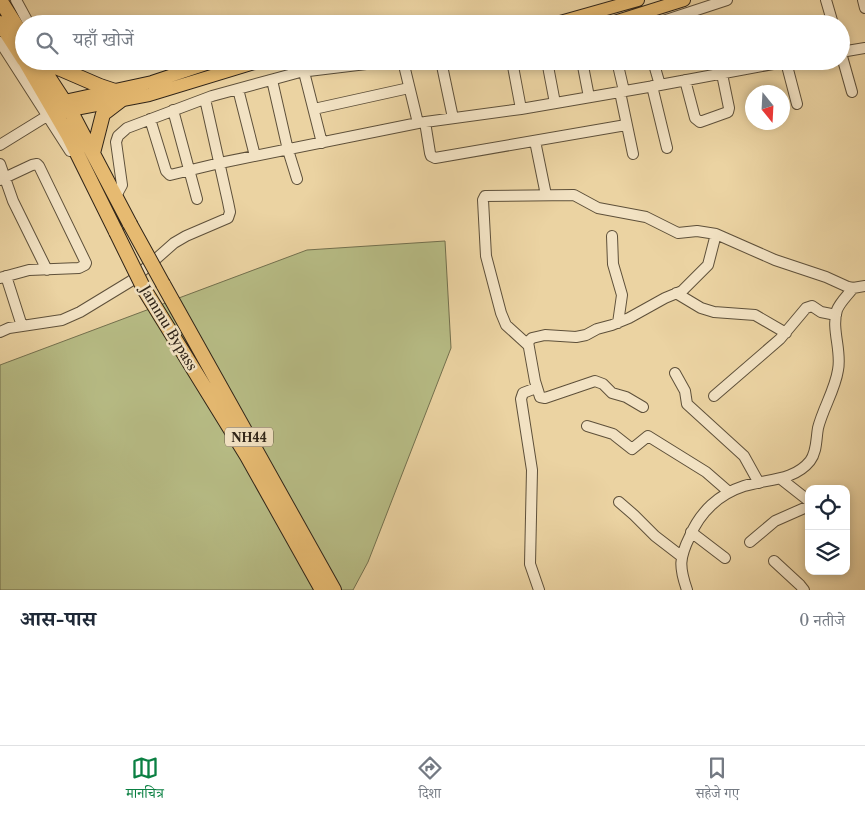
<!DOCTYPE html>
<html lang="hi">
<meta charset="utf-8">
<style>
body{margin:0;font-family:"Libre Caslon Text","Noto Serif Devanagari",serif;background:#f6f6f7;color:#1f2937}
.controls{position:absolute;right:15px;bottom:15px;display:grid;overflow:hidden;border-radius:10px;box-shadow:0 2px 8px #0003}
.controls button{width:45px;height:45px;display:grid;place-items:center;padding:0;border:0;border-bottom:1px solid #e0e1e3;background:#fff;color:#1f2937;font:25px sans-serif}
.compass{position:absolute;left:745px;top:85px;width:45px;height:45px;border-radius:50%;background:#fff;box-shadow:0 2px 8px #0003;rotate:162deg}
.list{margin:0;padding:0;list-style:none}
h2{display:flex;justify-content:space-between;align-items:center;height:65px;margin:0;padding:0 20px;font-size:21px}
h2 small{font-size:16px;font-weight:400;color:#747a83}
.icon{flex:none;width:28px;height:28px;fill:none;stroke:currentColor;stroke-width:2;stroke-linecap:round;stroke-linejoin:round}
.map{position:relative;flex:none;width:865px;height:590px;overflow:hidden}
.search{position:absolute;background:#fff;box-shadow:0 2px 8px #0003;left:15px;right:15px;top:15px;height:55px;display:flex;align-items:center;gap:12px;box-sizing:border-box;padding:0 18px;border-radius:28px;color:#747a83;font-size:19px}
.sheet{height:155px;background:#fff}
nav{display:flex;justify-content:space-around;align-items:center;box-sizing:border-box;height:70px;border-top:1px solid #e0e1e3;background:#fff;font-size:14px;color:#747a83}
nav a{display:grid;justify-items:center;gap:2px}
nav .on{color:#0b8043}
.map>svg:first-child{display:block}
.green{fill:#b7bc85;stroke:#73704e}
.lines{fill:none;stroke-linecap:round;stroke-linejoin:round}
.minor-casing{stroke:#5e503a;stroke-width:12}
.major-casing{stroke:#2f2418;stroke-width:14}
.highway-casing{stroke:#2f2418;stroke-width:16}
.minor{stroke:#f2e2c3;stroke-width:10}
.major{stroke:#e6ba71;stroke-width:12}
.highway{stroke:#e6ba71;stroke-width:14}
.highway-bridge-casing{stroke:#2f2418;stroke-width:16;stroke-linecap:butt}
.highway-bridge{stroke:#e6ba71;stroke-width:14}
.labels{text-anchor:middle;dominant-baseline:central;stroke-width:5;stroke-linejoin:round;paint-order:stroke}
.shield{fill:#f2e2c3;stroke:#6a5d4b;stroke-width:1}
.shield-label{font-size:12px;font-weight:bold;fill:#2f2418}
.street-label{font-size:14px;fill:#2f2418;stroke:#f2e2c3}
</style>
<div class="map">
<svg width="865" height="590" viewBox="0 0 865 590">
<rect width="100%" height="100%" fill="#ebd3a2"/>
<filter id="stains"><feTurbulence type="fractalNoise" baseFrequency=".004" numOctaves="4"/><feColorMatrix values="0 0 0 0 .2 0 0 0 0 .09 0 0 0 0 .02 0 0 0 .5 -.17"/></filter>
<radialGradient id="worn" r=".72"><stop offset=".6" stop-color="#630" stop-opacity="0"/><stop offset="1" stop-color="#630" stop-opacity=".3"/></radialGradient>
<path class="green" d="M445,241L451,348L368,562L353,590H0V365L307,250Z"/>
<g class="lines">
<defs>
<path id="minor" d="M16,0L29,24
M826,0L833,24
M863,0L865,8
M654,24L727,0
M0,42L70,151
M841,52L865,48
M841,53L852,92
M403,61L418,123L521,109L660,85
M441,61L453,118
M512,61L521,109
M547,61L555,103
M582,61L589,97
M617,61L624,91
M653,61L660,85L789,61
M786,62L797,104
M304,72L322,143
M272,80L288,150L297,179
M685,80L695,118L700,122L728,112L729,108L722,74
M652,86L667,148
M238,89L255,156
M620,92L633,154
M314,109L409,88
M173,110L197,199
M150,119L166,171L170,175L220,163L418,123
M425,122L430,153L431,156L435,158L626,125
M535,141L546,195
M0,145L47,116
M0,164L13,201L47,270
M0,180L32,165L37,164L39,166L86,263L85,265L79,268L29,270L0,278
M116,196L122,185L116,142L118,136L127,128L212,96L300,72L391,61
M612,236L613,264L622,295L618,323
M6,276L22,326
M676,293L701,308L714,312L755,315L786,333
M0,332L9,328L62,320L80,312L131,281L174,243L186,236L228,218L230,212L228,202L205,99
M528,345L506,325L501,313L486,256L483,200L485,196L574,195L598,208L646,217L678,233L697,231L716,234L775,260L826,277L848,287L853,288L865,286
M675,373L685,391L687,404L744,456L759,483
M536,388L523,393L521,399L532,470L530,564L539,590
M714,396L780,339L806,308L812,306L821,312L836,315
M643,407L626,397L612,393L603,384L595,381L545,398L540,397L535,381L528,342L532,338L545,335L576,337L586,335L597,329L612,325L629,318L665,298L682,291L708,265L716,234
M587,426L613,434L632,449L648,436L706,472L729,492
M781,479L809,501
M619,502L634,515L655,536L681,556
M691,532L725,558
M750,542L775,521L809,506
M774,561L800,585L804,590
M687,590C679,567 679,558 690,536C700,512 719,494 744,486C767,479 794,481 810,461C817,452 816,439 818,428C823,408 835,390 838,370C842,351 831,329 837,310C840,302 848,295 853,288"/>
<path id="major" d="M553,24L638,0
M608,24L684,0
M55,103L152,82L215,61
M57,115L70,110L149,95L261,61"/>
<path id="highway" d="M0,0L24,38
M0,23L24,60
M25,61L68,135L116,232
M38,61L70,110L130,224
M42,61L100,86L115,91
M93,153L103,114L120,101
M163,284L334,590
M144,289L247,456L322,590"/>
</defs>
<use href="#minor" class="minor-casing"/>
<use href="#major" class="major-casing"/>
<use href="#highway" class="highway-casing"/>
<use href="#minor" class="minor"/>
<use href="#major" class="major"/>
<use href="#highway" class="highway"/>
<defs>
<path id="highway-bridge" d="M130,224L163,284
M116,232L144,289"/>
</defs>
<use href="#highway-bridge" class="highway-bridge-casing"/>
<use href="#highway-bridge" class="highway-bridge"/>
</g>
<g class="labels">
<rect class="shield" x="225" y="427.5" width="48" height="19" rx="4"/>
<g class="shield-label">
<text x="249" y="437">NH44</text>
</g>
<g class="street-label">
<text transform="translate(169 328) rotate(59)">Jammu Bypass</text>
</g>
</g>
<rect width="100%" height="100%" filter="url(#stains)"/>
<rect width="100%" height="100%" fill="url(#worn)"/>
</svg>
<div class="controls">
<button><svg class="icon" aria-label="locate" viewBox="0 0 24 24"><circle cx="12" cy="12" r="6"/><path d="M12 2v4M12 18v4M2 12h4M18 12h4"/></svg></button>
<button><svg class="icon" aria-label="layers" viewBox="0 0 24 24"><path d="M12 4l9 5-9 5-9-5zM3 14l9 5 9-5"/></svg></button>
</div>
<svg class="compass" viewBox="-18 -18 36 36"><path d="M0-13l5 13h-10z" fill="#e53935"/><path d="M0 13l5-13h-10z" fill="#747a83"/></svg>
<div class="search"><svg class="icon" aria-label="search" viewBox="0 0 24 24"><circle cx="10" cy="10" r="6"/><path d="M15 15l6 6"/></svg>यहाँ खोजें</div>
</div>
<section class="sheet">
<h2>आस-पास<small>0 नतीजे</small></h2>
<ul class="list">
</ul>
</section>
<nav>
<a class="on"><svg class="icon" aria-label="map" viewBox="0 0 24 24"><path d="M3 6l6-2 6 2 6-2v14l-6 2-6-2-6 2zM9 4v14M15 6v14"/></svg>मानचित्र</a>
<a><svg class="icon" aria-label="directions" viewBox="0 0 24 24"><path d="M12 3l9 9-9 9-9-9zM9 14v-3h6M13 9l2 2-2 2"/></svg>दिशा</a>
<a><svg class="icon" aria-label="saved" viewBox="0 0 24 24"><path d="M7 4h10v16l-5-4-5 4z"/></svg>सहेजे गए</a>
</nav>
